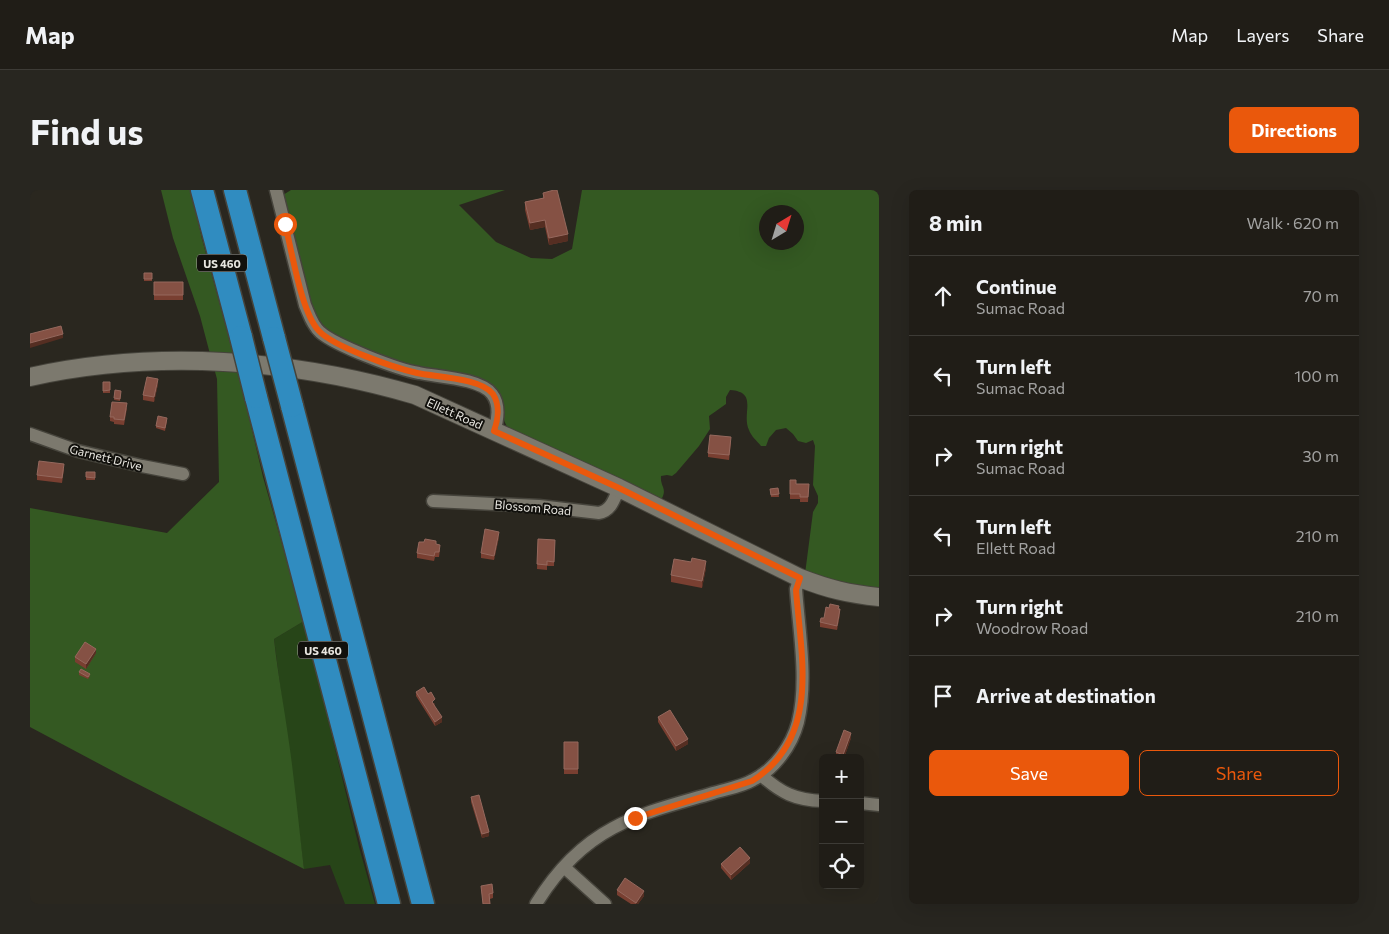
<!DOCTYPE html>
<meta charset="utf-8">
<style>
body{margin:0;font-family:Commissioner,sans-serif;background:#282620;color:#f1f3f6}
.controls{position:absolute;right:15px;bottom:15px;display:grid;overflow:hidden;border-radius:8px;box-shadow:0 5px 20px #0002}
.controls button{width:45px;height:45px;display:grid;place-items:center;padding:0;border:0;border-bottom:1px solid #3d3b36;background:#201d17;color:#f1f3f6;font:25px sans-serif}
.compass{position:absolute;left:729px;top:15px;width:45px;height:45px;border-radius:50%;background:#201d17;box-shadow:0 5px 20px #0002;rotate:38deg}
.stop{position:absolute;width:15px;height:15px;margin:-11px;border:4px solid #ea580c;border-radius:50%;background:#fff}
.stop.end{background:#ea580c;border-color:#fff;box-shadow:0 1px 5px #0008}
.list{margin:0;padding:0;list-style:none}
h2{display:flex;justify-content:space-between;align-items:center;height:65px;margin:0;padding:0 20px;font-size:21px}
h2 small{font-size:16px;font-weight:400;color:#a2a2a1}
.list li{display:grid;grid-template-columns:32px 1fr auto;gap:15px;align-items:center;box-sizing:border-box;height:80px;padding:0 20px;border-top:1px solid #3d3b36}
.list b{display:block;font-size:19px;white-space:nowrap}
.list p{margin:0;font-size:16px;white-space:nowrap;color:#a2a2a1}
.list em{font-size:16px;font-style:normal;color:#a2a2a1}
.actions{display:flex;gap:10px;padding:15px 20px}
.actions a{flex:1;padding:11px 0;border:1px solid #ea580c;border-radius:8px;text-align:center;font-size:18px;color:#ea580c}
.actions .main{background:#ea580c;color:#fff}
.icon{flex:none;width:28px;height:28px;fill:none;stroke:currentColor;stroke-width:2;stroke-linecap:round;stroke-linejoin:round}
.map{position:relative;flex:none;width:849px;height:714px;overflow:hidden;border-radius:8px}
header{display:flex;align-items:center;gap:30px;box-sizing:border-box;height:70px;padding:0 25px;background:#201d17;border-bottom:1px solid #3d3b36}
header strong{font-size:24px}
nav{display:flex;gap:28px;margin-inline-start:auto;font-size:18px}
.intro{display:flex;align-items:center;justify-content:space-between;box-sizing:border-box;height:120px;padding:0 30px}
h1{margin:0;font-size:35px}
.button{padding:12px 22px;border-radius:8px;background:#ea580c;color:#fff;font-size:18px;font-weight:700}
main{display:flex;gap:30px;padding:0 30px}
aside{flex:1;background:#201d17;border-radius:8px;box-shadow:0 5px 20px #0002}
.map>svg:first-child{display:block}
.green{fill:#274518}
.forest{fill:#345922;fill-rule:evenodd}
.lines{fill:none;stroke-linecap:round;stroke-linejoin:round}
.street-casing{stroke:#46443c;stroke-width:15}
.secondary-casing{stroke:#46443c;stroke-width:20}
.highway-casing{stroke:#46443c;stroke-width:25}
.street{stroke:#7c796e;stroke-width:12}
.secondary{stroke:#7c796e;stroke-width:18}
.highway{stroke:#308cc0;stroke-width:22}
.highway-bridge-casing{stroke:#46443c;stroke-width:25;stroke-linecap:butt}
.highway-bridge{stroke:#308cc0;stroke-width:22}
.wall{fill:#793f31}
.shaded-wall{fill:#552e22}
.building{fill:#855144;stroke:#95685d}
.route{stroke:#ea580c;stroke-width:6}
.labels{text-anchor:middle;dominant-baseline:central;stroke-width:4;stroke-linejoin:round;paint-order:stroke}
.shield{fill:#11100c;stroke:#a8a6a1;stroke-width:1}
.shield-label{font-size:11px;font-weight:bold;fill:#e9e7e1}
.street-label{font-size:12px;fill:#e9e7e1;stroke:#11100c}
</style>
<header>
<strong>Map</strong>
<nav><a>Map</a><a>Layers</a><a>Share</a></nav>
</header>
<div class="intro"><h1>Find us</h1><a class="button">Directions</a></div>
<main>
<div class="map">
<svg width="849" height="714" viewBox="0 0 849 714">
<rect width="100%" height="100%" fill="#2a271f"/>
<path class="green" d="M274,431L329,657L345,714H315L300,675L274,679L244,449Z"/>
<path class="forest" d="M131,0H161L172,49L204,166L180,164L170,126L143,48Z
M261,0H475L429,15L466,52L501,68L522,69L542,59L552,0H849V402L775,384L783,322L788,313V306L783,295L785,256L783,250L776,253L768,251L763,244L756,238L746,240L739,248L736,256H731C727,251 721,246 719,240C711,223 729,202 700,200L696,207V214L679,226L680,239L669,256L646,283L642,286L637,285L631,286C630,297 638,298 631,310L479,240C472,229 471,219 470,206L388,179L328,156L301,144L291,136L284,124L253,5ZM736,22H766V52H736Z
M184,178L208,180L233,287L274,431L244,449C249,494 258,538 263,583C267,615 270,647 274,679L94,587L0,537V318L137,343L189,292L187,189Z"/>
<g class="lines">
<defs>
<path id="street" d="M246,0L275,115C279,124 282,135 290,142C304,155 369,180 389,183C407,187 450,188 462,204C470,214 468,230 464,241
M0,244L48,261L112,276L153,284
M403,311L509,316L569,323C582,320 584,309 589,298
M731,585C751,603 765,610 793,611
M830,613L849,615
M534,677L575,714
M506,714C525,683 551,655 583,638C614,621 650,613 683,603C696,599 711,597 723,590C745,579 762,555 768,532C778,491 769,441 766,399L770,388"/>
<path id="secondary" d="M0,187C126,159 262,169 385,205L589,298L770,388C798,399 819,404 849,407"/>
<path id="highway" d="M172,0L211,147
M205,0L244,148
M226,207L359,714
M262,216L393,714"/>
</defs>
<use href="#street" class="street-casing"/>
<use href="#secondary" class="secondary-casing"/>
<use href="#highway" class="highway-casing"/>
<use href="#street" class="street"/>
<use href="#secondary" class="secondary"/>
<use href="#highway" class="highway"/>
<defs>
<path id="highway-bridge" d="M211,147L226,207
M244,148L262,216"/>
</defs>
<use href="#highway-bridge" class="highway-bridge-casing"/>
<use href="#highway-bridge" class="highway-bridge"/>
</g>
<path class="wall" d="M513,3L538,51L519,55L515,37L500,40L495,20V12L513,8Z
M114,83H122V91H114Z
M124,92H153V110H124Z
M73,192H80V203H73Z
M128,194L124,212L113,210V205Z
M85,200L91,204L90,211L84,210Z
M97,218L94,235L84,234V232L80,231V227Z
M137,231L135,241L126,238V236Z
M701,252L699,270L678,267V263Z
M34,279L32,293L7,290V285Z
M65,282V290H56V287Z
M760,290L766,294H779L778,312H770V309H760Z
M748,298L749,307H741L740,299Z
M469,347L464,370L451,368V363Z
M508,349L525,350L524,376H517V380L507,379Z
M406,355L410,360L409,367H405L404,371L387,368V363Z
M676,378L672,398L641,392V385Z
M809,419L810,424L807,440L790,437V432Z
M66,463L56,479L45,472V467Z
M49,482L60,486L58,489L49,485Z
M386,502L405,514L404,515L412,532L405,536L386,506Z
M628,527L658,554L646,561L628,532Z
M821,548L814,568H808L806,567V562Z
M534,552H548V584H534Z
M441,607L459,646L452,648L441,612Z
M720,673L701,690L691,678V674Z
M451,696L463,703V708L460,709V714H453Z
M587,700L614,706L608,714H601L587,705Z"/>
<path class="shaded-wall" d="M515,30V37L500,40V33Z
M538,44V51L519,55V48Z
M33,144V148L0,158V153Z
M128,189V194L124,212V207Z
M469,342V347L464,370V366Z
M676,371V378L672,398V391Z
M810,419V424L807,440V436Z
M66,459V463L56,479V474Z
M412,527V532L405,536V532Z
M821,543V548L814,568H813V565Z
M658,549V554L646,561V556Z
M459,642V646L452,648V644Z
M720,668V673L701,690V685Z
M614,701V706L608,714H606V713Z"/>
<path class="building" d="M524,0H527L538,44L519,48L515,30L500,33L495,12L514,8L513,3Z
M114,83H122V89H114Z
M124,92H153V105H124Z
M31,136L33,144L0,153V144Z
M117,187L128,189L124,207L113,205Z
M73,192H80V200L73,201Z
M85,200L91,201L90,209L84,208Z
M82,212L97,213L94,230L84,229V227H80Z
M128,226L137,228L135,238L126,236Z
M680,245L701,247L699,265L678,263Z
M9,271L34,274L32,288L7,285Z
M56,282H65V288L56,287Z
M760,290H766V294H779L778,307H770V304H760Z
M748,298L749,304L741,305L740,299Z
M455,339L469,342L464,366L451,363Z
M395,349L406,351V354L410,355L409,362H405L404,366L387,363L389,352H394Z
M508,349L525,350L524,372L517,371V375L507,374Z
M662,368L676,371L672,391L641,385L644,369L661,372Z
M800,414L809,416L808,419H810L807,436L790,432L791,428H794L796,417L799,418Z
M55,452L66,459L56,474L45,467Z
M51,479L60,484L58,487L49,482Z
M394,497L398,504L401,502L405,509L402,512L412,527L405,532L386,502Z
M640,520L658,549L646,556L628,527Z
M814,540L821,543L813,565L806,562Z
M534,552H548V579H534Z
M449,605L459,642L452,644L441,607Z
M710,657L720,668L701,685L691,674Z
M595,688L614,701L606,713L587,700Z
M462,694L463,703L459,704L460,714H453L451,696Z"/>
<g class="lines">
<path class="route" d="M255,34C262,61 271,122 289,141C304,157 365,178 387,183C406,187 451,188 463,204C470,215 468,230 464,241L589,298L770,388L766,400C771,467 791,548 722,591L605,628"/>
</g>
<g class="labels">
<g class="shield">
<rect x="167" y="64.5" width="50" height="17" rx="4"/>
<rect x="268" y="451.5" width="50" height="17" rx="4"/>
</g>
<g class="shield-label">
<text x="192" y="73">US 460</text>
<text x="293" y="460">US 460</text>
</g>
<g class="street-label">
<text transform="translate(425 223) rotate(24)">Ellett Road</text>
<text transform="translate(76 267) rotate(14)">Garnett Drive</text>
<text transform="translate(503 317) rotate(5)">Blossom Road</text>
</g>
</g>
</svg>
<div class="controls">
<button>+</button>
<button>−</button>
<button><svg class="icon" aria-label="locate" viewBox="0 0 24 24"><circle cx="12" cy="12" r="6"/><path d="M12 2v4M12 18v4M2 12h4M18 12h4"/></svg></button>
</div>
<svg class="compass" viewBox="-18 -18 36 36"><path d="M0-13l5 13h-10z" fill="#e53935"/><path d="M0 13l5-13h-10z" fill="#a2a2a1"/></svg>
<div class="stop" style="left:255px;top:34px"></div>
<div class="stop end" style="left:605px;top:628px"></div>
</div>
<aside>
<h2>8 min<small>Walk · 620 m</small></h2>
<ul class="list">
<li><svg class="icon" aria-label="ahead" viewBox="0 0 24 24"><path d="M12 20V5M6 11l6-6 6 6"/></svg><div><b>Continue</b><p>Sumac Road</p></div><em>70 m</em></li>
<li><svg class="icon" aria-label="left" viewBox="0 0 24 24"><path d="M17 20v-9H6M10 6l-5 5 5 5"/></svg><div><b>Turn left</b><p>Sumac Road</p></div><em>100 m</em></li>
<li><svg class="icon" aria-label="right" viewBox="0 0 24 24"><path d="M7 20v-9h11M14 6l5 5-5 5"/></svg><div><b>Turn right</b><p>Sumac Road</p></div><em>30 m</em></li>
<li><svg class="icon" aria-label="left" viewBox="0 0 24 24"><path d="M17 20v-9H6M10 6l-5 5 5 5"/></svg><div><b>Turn left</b><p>Ellett Road</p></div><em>210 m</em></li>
<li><svg class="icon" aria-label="right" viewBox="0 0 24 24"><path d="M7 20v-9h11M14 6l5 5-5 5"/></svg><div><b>Turn right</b><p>Woodrow Road</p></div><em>210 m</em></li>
<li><svg class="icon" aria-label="arrive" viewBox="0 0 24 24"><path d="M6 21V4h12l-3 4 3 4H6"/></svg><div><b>Arrive at destination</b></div></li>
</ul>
<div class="actions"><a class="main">Save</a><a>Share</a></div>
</aside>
</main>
